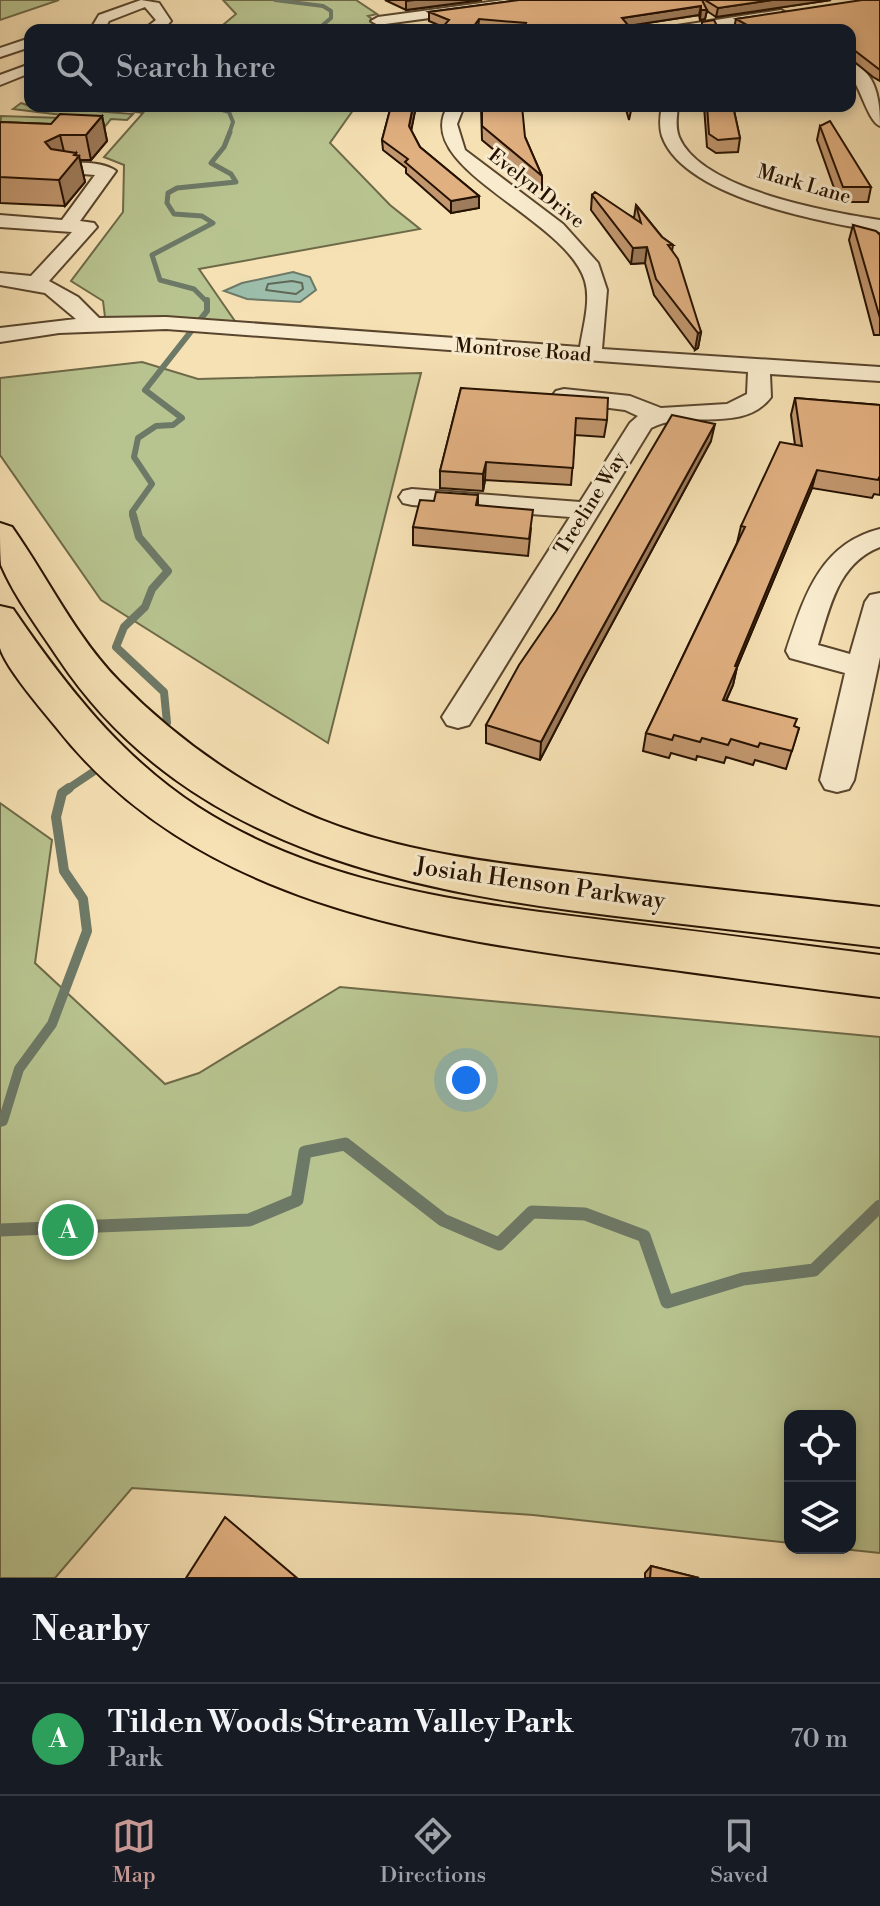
<!DOCTYPE html>
<style>
body{margin:0;font-family:"Libre Bodoni",serif;background:#242831;color:#f1f3f6}
.controls{position:absolute;right:24px;bottom:24px;display:grid;overflow:hidden;border-radius:16px;box-shadow:0 4px 12px #0003}
.controls button{width:72px;height:72px;display:grid;place-items:center;padding:0;border:0;border-bottom:2px solid #363941;background:#171b24;color:#f1f3f6;font:40px sans-serif}
.you{position:absolute;left:466px;top:1080px;width:28px;height:28px;margin:-20px;border:6px solid #fff;border-radius:50%;background:#1a73e8;box-shadow:0 0 0 12px #1a73e833}
.badge{display:grid;place-items:center;width:52px;height:52px;border-radius:50%;background:#c59692;color:#fff;font-size:26px;font-weight:700}
.pin{position:absolute;translate:-50% -50%;border:4px solid #fff;box-shadow:0 2px 8px #0006}
.list{margin:0;padding:0;list-style:none}
h2{display:flex;justify-content:space-between;align-items:center;height:104px;margin:0;padding:0 32px;font-size:34px}
h2 small{font-size:26px;font-weight:400;color:#9ea1a6}
.list li{display:grid;grid-template-columns:52px 1fr auto;gap:24px;align-items:center;box-sizing:border-box;height:112px;padding:0 32px;border-top:2px solid #363941}
.list b{display:block;font-size:30px;white-space:nowrap}
.list p{margin:0;font-size:26px;white-space:nowrap;color:#9ea1a6}
.list em{font-size:26px;font-style:normal;color:#9ea1a6}
.icon{flex:none;width:44px;height:44px;fill:none;stroke:currentColor;stroke-width:2;stroke-linecap:round;stroke-linejoin:round}
.map{position:relative;flex:none;width:880px;height:1578px;overflow:hidden}
.search{position:absolute;background:#171b24;box-shadow:0 4px 12px #0003;left:24px;right:24px;top:24px;height:88px;display:flex;align-items:center;gap:20px;box-sizing:border-box;padding:0 28px;border-radius:16px;color:#9ea1a6;font-size:30px}
.sheet{height:216px;background:#171b24}
nav{display:flex;justify-content:space-around;align-items:center;box-sizing:border-box;height:112px;border-top:2px solid #363941;background:#171b24;font-size:22px;color:#9ea1a6}
nav a{display:grid;justify-items:center;gap:4px}
nav .on{color:#c59692}
.map>svg:first-child{display:block}
.green{fill:#b8c490;stroke:#6e6a48;stroke-width:2}
.water{fill:#9dbeac;stroke:#6d7967;stroke-width:2}
.lines{fill:none;stroke-linecap:round;stroke-linejoin:round}
.shore{stroke:#616856;stroke-width:2}
.stream-far5{stroke:#6d7967;stroke-width:4}
.stream-far4{stroke:#6d7967;stroke-width:5}
.stream-far3{stroke:#6d7967;stroke-width:6}
.stream-far2{stroke:#6d7967;stroke-width:8}
.stream-far1{stroke:#6d7967;stroke-width:10}
.stream{stroke:#6d7967;stroke-width:13}
.minor-casing{stroke:#59452d;stroke-width:4}
.major-casing{stroke:#251100;stroke-width:4}
.minor{fill:#f9ecce;fill-rule:evenodd}
.major{fill:#f6e1b4;fill-rule:evenodd}
.wall{fill:#c2976f;stroke:#251100;stroke-width:2}
.shaded-wall{fill:#9e7b5a;stroke:#251100;stroke-width:2}
.building{fill:#e1b081;stroke:#251100;stroke-width:2}
.labels{text-anchor:middle;dominant-baseline:central;stroke-width:6;stroke-linejoin:round;paint-order:stroke}
.far-street-label{font-size:20px;fill:#251100;stroke:#f9ecce}
.street-label{font-size:24px;fill:#251100;stroke:#f9ecce}
</style>
<div class="map">
<svg width="880" height="1578" viewBox="0 0 880 1578">
<rect width="100%" height="100%" fill="#f6e1b4"/>
<filter id="stains"><feTurbulence type="fractalNoise" baseFrequency=".0025" numOctaves="4"/><feColorMatrix values="0 0 0 0 .2 0 0 0 0 .09 0 0 0 0 .02 0 0 0 .5 -.17"/></filter>
<radialGradient id="worn" r=".72"><stop offset=".6" stop-color="#630" stop-opacity="0"/><stop offset="1" stop-color="#630" stop-opacity=".3"/></radialGradient>
<path class="green" d="M0,0H59L0,20Z
M223,0H356L377,14L368,16L386,30H217L236,14Z
M21,103L30,106L133,114L127,120L111,119L98,135L0,133L1,116L95,119L13,109Z
M94,106H356L330,143L390,205L420,229L199,269L239,327L106,325L103,301L71,281L123,212L124,165L104,157L143,113Z
M142,362L198,379L421,373L328,743L101,600L0,455V378Z
M0,803L52,840L35,963L165,1084L199,1073L340,987L880,1037V1553L833,1548H850V1416H790V1543L533,1515L132,1488L55,1578H0Z"/>
<path class="water" d="M293,272L310,277L316,290L300,302L247,299L224,291L242,283Z"/>
<g class="lines">
<path class="shore" d="M292,281L302,283L303,289L296,294L266,290L268,284Z"/>
<path class="stream-far5" d="M275,0L323,6L331,11V18L317,30
M209,106L229,112L233,122L229,134"/>
<path class="stream-far4" d="M207,302L194,289L160,280L152,255L213,223L202,216L174,214L167,203L168,193L177,188L236,182L231,174L211,163L224,147L230,132"/>
<path class="stream-far3" d="M133,517L132,512L152,484L134,457L138,438L156,426L173,425L182,418L145,390L207,311V300"/>
<path class="stream-far2" d="M133,515L139,537L168,571L152,589L145,607L124,627L116,647L164,692L167,723L158,729
M66,790L105,764"/>
<path class="stream-far1" d="M0,1122L3,1121L19,1069L52,1024L87,931L83,899L64,871L56,817L62,793L69,788"/>
<path class="stream" d="M0,1230L249,1220L297,1200L305,1152L345,1144L443,1220L499,1244L532,1212L585,1214L644,1236L667,1302L743,1279L814,1270L880,1206"/>
<defs>
<path id="minor" d="M141,0L159,3L171,21C163,31 155,30 143,30L156,20L145,7L109,21L104,30H90L99,15Z
M504,0H539L533,4L378,25L371,21L378,17Z
M781,10L788,14L786,17L704,30H670L677,26Z
M30,38V47L0,57V48Z
M850,62C877,72 880,101 880,126C868,121 861,88 850,75Z
M30,64V73L0,85V75Z
M448,106H464L457,124L465,150L563,224L598,263L607,290L602,349L880,367V381L770,374L771,397C744,434 686,409 651,428L469,725L458,728L447,725L442,717L570,517L412,505L403,503L399,497L403,491L412,489L580,502L630,423L638,416L625,410L556,401L552,396L556,391L564,389L630,396L661,408L727,404L747,394L748,372L166,329L59,333L0,342V328L76,319L45,293L0,285V273L31,276L72,232L0,227V215L62,220L95,175L57,172L54,168C65,159 105,162 116,171L80,221L94,223L97,227L49,281L78,297L99,318L166,317L580,347C583,327 591,301 585,281C566,217 410,168 448,106Z
M662,106H678C677,116 675,127 679,137C701,190 829,212 880,220V232C823,222 684,198 662,136C659,126 660,116 662,106Z
M880,529V547C838,563 830,607 818,645L850,654L865,602L870,595L880,593V657L854,780L849,789L837,792L825,789L820,780L845,673L790,658L786,651C804,598 819,544 880,529Z"/>
<path id="major" d="M0,523L12,527C48,578 75,636 119,681C169,732 226,774 290,806C384,852 494,863 596,875C691,887 785,896 880,907V947C800,938 720,928 640,919C423,894 189,855 58,658C39,629 15,598 1,565C0,554 0,536 0,523Z
M0,606L13,609C65,685 121,757 198,807C325,889 482,905 627,923C712,933 796,944 880,955V997C796,987 712,975 628,964C421,937 193,902 56,727C42,710 6,668 0,648C0,636 0,618 0,606Z"/>
</defs>
<use href="#minor" class="minor-casing"/>
<use href="#major" class="major-casing"/>
<use href="#minor" class="minor"/>
<use href="#major" class="major"/>
</g>
<path class="wall" d="M385,0H482L406,10Z
M519,0H831L716,17L707,11L705,19L700,20L699,15L628,26L632,30H495L443,27L429,21V12Z
M880,0V81L873,77L851,59L850,60V30H737L734,28L736,19Z
M391,106H416L411,130L420,147L479,196V208L451,213L406,173V168L383,150L382,140Z
M481,106L525,137L542,176V190L482,140Z
M625,106H632L629,120Z
M704,106H733L740,138L738,152L716,153L707,147Z
M102,116L107,141L91,160H80L85,182L65,206L0,203V122L51,124Z
M820,126L871,187L868,202H839L817,140Z
M592,195L634,218L636,205L662,237L673,245L672,251L701,332L698,348L695,350L654,295L645,263L631,264L591,210Z
M853,225L880,235V335H874L849,240Z
M461,388L607,420L604,437L575,435L571,485L485,480L483,491L440,488V471Z
M795,398L880,405V495L874,494L872,498L812,488L737,667L733,685L726,701L799,728L786,769L755,760L753,765L726,757L724,763L697,756L696,760L671,753L669,758L643,751L646,733L737,543L741,526L795,445L791,415Z
M711,441L582,679L540,760L486,743V725Z
M478,495V505L531,528L528,556L413,545V527L434,501Z
M651,1566L699,1578H645V1573Z"/>
<path class="shaded-wall" d="M415,0H482L406,10V1Z
M772,0H831L716,17L718,8Z
M701,6L699,15L621,27L622,18Z
M701,10H707L705,19L700,20Z
M479,19L478,30H471Z
M413,106H416L410,137L409,126Z
M102,116L107,141L91,160L86,135Z
M60,135L66,160L51,167L45,142Z
M76,153L77,158L79,156L85,182L65,206L59,180Z
M479,196V208L451,213V201Z
M647,247L645,263L631,264L633,248Z
M701,332L698,348L695,350L698,333Z
M715,424L711,441L582,679L540,760L541,742L584,661Z
M486,462L485,480L483,491V474Z
M817,470L812,488L737,667L733,685L718,718L723,700L735,666Z"/>
<path class="building" d="M519,0H702L707,10H701V6L622,18L632,30H523L526,23L479,19L471,30H440L449,20L429,12Z
M705,0H772L718,8Z
M862,0H880V70L854,50H850V30H756L736,19Z
M714,20L719,30H702V22Z
M391,106H413L409,126L420,147L479,196L451,201L405,162L408,159L382,140Z
M482,106H522L525,137L542,176L482,126Z
M707,106H733L740,138L718,140L709,134Z
M60,114L102,116L86,135H60L45,142L51,149L76,153L74,155L79,156L59,180L0,177V122L51,124Z
M830,121L871,187H843L820,126Z
M595,192L641,223L636,205L662,237L673,245H668L678,259L701,332L698,333L656,279L647,247L633,248L592,195Z
M853,225L876,231L880,235V318Z
M461,388L608,398L607,420L576,418L573,468L486,462L483,474L440,471Z
M795,398L880,405V476L878,480L817,470L735,666L737,667L723,700L797,719L794,726L799,728L792,751L760,743L758,747L731,739L728,745L702,738L700,742L674,735L672,740L646,733L745,527L741,526L780,442L802,446Z
M672,415L715,424L584,661L541,742L486,725L519,665L556,611Z
M436,492L478,495L476,505L533,510L529,539L413,527L420,500L434,501Z
M225,1517L297,1578H186Z
M651,1566L699,1578H650Z"/>
<g class="labels">
<g class="far-street-label">
<text transform="translate(804 185) rotate(16)">Mark Lane</text>
<text transform="translate(536 189) rotate(38)">Evelyn Drive</text>
<text transform="translate(523 351) rotate(4)">Montrose Road</text>
<text transform="translate(591 504) rotate(-58)">Treeline Way</text>
</g>
<g class="street-label">
<text transform="translate(540 884) rotate(8)">Josiah Henson Parkway</text>
</g>
</g>
<rect width="100%" height="100%" filter="url(#stains)"/>
<rect width="100%" height="100%" fill="url(#worn)"/>
</svg>
<div class="controls">
<button><svg class="icon" aria-label="locate" viewBox="0 0 24 24"><circle cx="12" cy="12" r="6"/><path d="M12 2v4M12 18v4M2 12h4M18 12h4"/></svg></button>
<button><svg class="icon" aria-label="layers" viewBox="0 0 24 24"><path d="M12 4l9 5-9 5-9-5zM3 14l9 5 9-5"/></svg></button>
</div>
<div class="you"></div>
<div class="pin badge" style="left:68px;top:1230px;background:#2e9e5b">A</div>
<div class="search"><svg class="icon" aria-label="search" viewBox="0 0 24 24"><circle cx="10" cy="10" r="6"/><path d="M15 15l6 6"/></svg>Search here</div>
</div>
<section class="sheet">
<h2>Nearby<small></small></h2>
<ul class="list">
<li><span class="badge" style="background:#2e9e5b">A</span><div><b>Tilden Woods Stream Valley Park</b><p>Park</p></div><em>70 m</em></li>
</ul>
</section>
<nav>
<a class="on"><svg class="icon" aria-label="map" viewBox="0 0 24 24"><path d="M3 6l6-2 6 2 6-2v14l-6 2-6-2-6 2zM9 4v14M15 6v14"/></svg>Map</a>
<a><svg class="icon" aria-label="directions" viewBox="0 0 24 24"><path d="M12 3l9 9-9 9-9-9zM9 14v-3h6M13 9l2 2-2 2"/></svg>Directions</a>
<a><svg class="icon" aria-label="saved" viewBox="0 0 24 24"><path d="M7 4h10v16l-5-4-5 4z"/></svg>Saved</a>
</nav>
